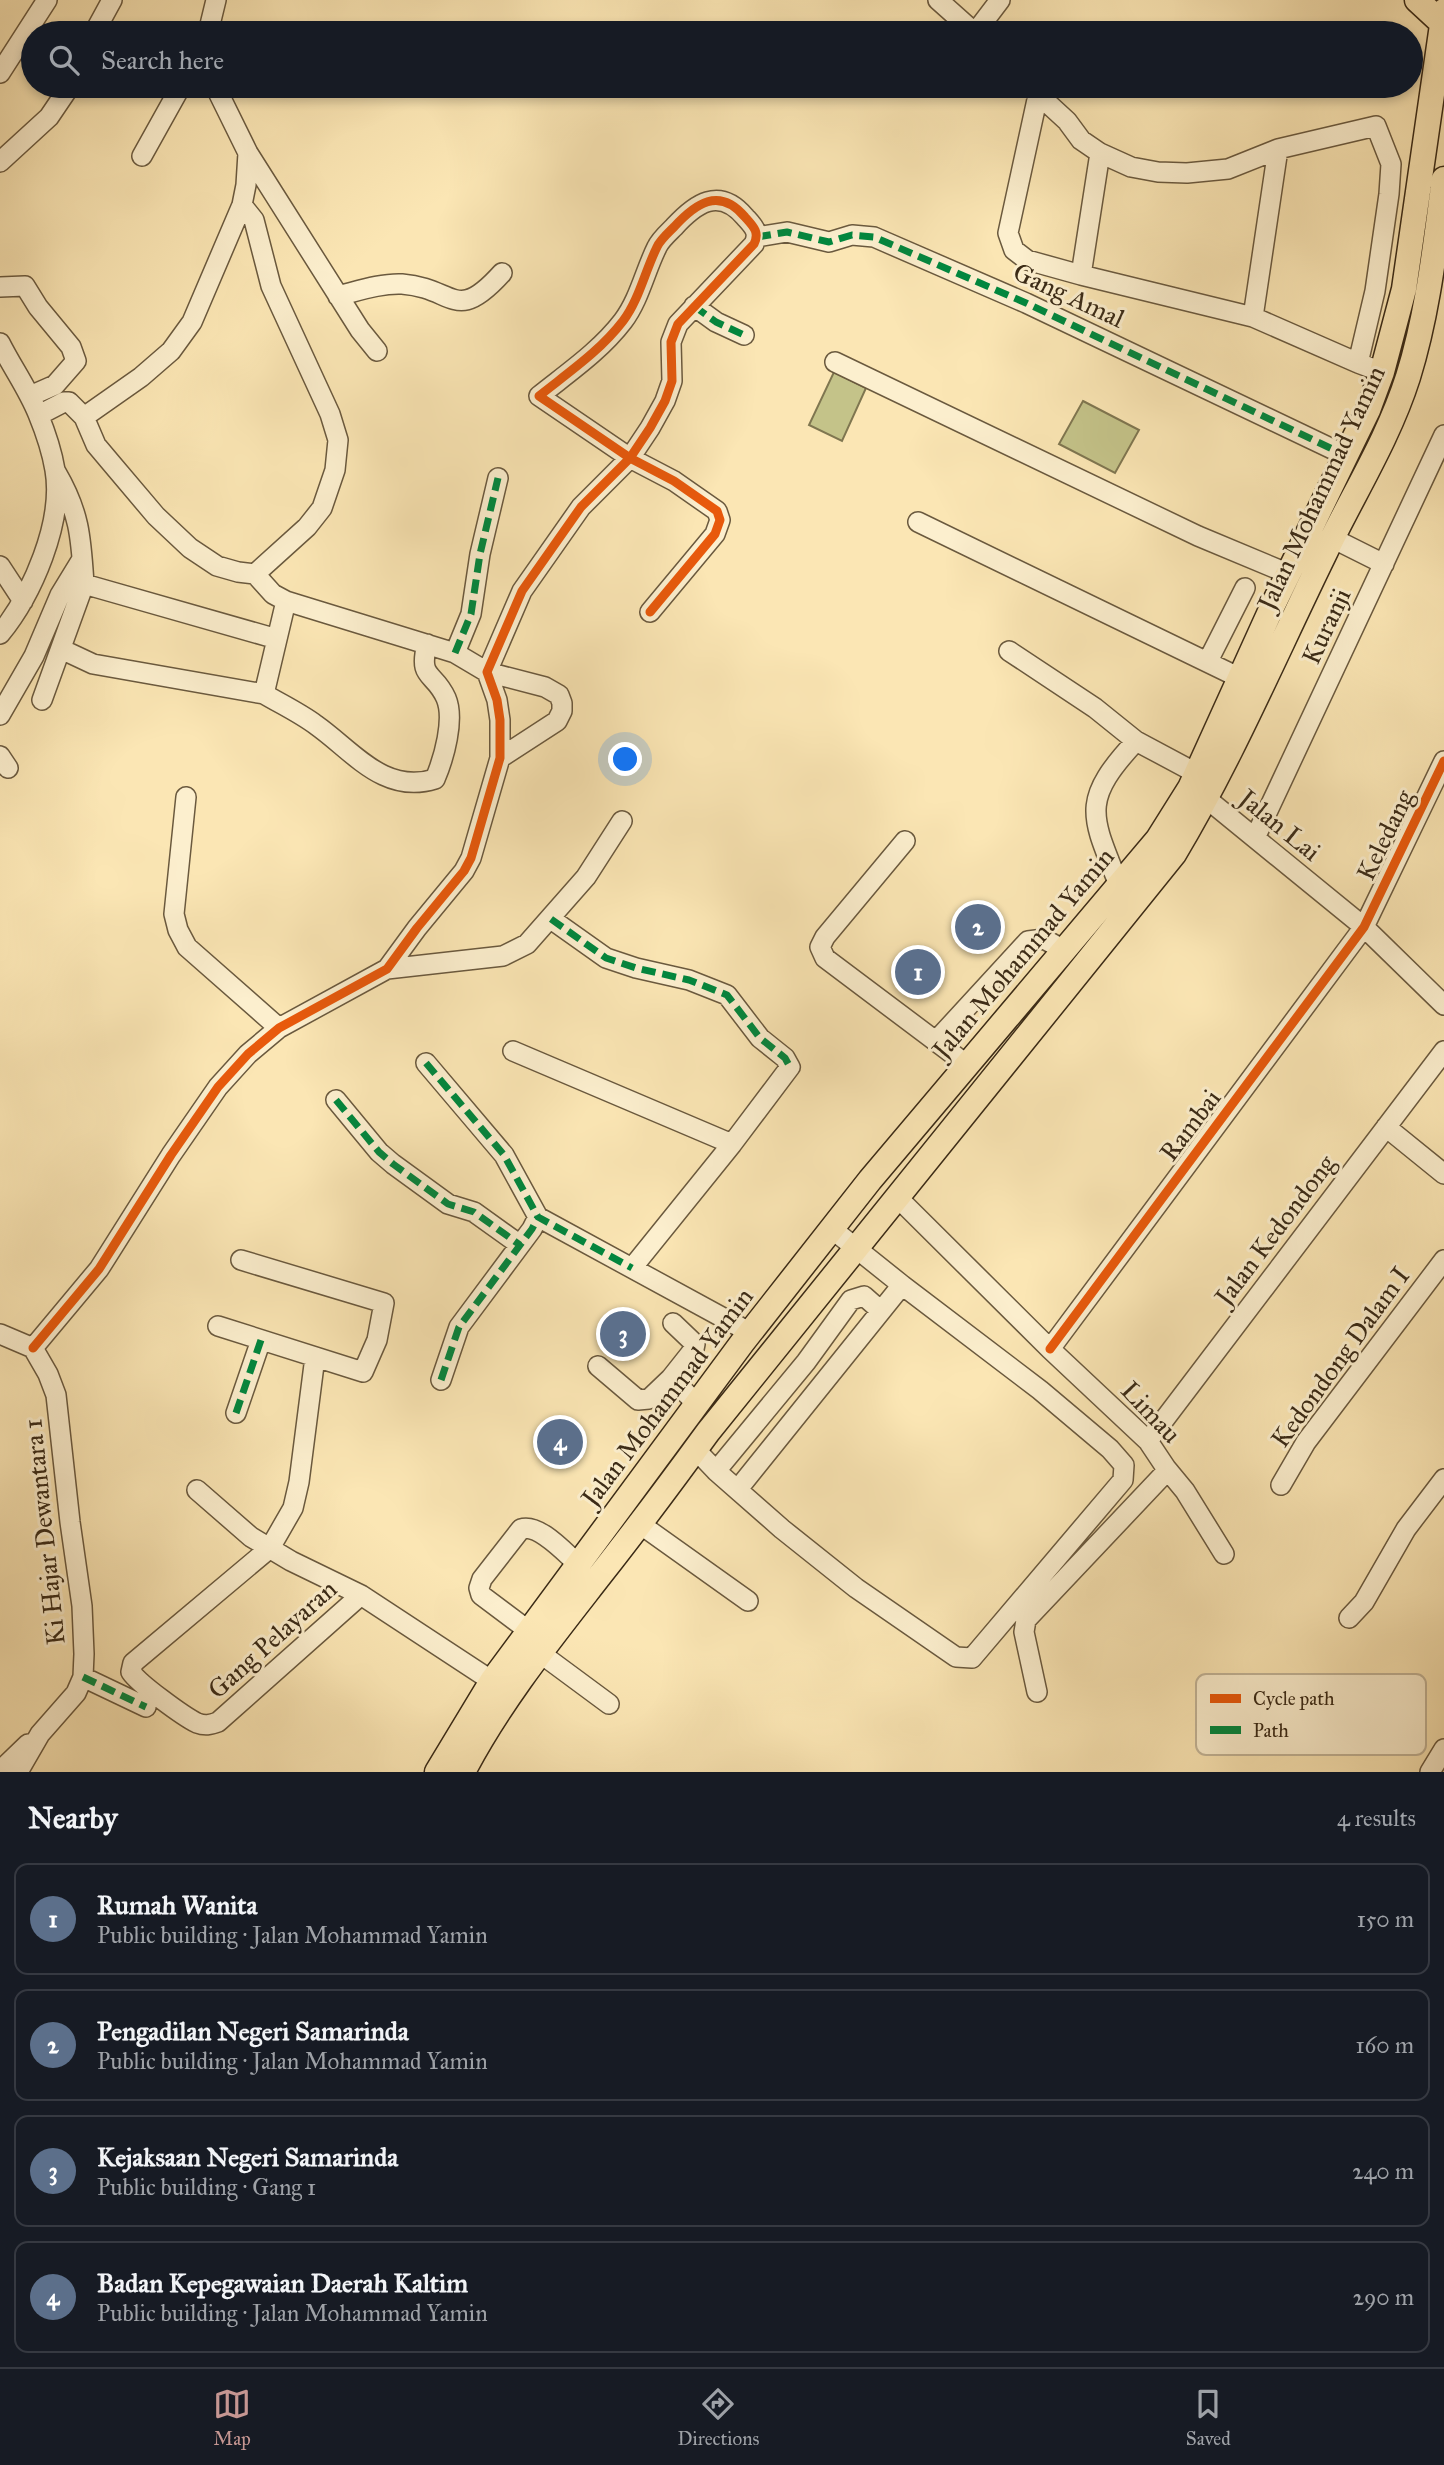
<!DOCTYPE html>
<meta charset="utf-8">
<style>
body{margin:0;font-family:"IM FELL Great Primer",serif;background:#20242c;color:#f1f3f6}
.you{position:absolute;left:626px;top:760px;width:24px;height:24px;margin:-18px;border:5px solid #fff;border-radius:50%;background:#1a73e8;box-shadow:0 0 0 10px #1a73e833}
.badge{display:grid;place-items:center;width:46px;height:46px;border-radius:50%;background:#c59692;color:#fff;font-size:23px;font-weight:700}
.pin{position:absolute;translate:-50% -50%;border:4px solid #fff;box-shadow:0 2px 7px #0006}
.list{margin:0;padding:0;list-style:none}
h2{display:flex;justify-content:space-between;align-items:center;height:91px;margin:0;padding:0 28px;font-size:30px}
h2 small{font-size:23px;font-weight:400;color:#9ea1a6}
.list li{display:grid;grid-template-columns:46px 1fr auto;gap:21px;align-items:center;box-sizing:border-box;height:112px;margin:0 14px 14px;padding:0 14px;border:2px solid #363941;border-radius:14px}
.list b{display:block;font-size:26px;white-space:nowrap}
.list p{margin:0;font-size:23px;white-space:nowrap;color:#9ea1a6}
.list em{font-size:23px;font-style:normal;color:#9ea1a6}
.icon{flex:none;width:38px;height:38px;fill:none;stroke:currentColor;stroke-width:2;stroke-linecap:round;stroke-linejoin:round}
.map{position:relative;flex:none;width:1444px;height:1772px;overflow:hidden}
.search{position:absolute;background:#171b24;box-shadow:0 4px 10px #0003;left:21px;right:21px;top:21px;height:77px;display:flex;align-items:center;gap:18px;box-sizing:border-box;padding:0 24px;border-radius:38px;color:#9ea1a6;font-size:26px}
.sheet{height:595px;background:#171b24}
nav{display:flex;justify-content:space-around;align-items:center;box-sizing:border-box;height:98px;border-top:2px solid #363941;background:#171b24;font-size:19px;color:#9ea1a6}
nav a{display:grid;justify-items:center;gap:4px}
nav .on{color:#c59692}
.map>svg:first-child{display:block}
.green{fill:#c4c389;stroke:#7f7650;stroke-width:2}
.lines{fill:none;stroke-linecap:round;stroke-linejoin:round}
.minor-casing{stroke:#6a593e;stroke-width:22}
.major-casing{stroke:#3a2a16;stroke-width:27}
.minor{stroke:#fcefce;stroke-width:19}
.major{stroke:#fbe6b4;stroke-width:24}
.quiet{stroke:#00873e;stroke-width:7;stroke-dasharray:14 7;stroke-linecap:butt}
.cycleway-casing{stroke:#fcefce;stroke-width:13}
.cycleway{stroke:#e8590c;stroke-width:9}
.labels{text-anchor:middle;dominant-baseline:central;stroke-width:6;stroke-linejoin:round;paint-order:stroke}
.street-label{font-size:26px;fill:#3a2a16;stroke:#fcefce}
.key{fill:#fcefce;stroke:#c2b497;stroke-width:2}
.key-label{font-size:19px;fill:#3a2a16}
</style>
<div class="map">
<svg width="1444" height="1772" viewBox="0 0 1444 1772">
<rect width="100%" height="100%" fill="#fbe6b4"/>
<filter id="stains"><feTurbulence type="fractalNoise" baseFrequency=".00286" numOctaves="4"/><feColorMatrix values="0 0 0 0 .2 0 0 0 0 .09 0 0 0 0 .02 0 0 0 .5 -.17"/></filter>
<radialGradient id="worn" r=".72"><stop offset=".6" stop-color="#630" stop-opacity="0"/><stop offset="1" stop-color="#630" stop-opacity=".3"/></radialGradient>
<path class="green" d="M834,372L866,388L842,441L809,425Z
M1083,401L1139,430L1115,473L1059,444Z"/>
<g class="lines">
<defs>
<path id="minor" d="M938,0L975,33
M94,33L112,0
M208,33L216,0
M975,33L1000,0
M0,73L47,0
M215,86L248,153L360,330L377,351
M1029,86L1067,121L1081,140L1100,153L1131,167L1158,172L1187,173L1228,169L1278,149L1376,126L1391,164L1389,194L1375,291L1358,363L1382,372
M1038,95L1008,233L1014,250L1027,260L1081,275L1253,317L1358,363
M142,156L181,86
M0,162L49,117L70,86
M757,237L787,232L829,242L852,235L874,237L1026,303L1347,456
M1081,275L1100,153
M0,287L25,286L38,307L71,347L76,361L55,385L30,396
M338,296C358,291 381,283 402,284C455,288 455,325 502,273
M694,306L716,322L744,335
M1253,317L1278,149
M0,343C12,367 28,389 38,414C45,431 52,452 55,470C64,522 32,595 0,634
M835,362L1198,536L1289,574
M39,415L64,402H69L84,417L96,445L112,464L156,516L190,548L217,566L238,572L255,574L307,527L322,508L335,470L338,440L330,414L271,286L254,220L242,205
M84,417L141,377L171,351L192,322L242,205L246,185L248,153
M56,472C80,513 81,538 84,584L277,639
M918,522L1240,678
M1332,538L1384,564
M0,566L23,601
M255,574L273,594L286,601L455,653L487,672L545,687L559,695L562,703V711L557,721L500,758
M61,649L93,664L264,694L286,601
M1009,651L1095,708L1136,741
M455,653L471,614L480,554L498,478
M1208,661L1245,588
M264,694C281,704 300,713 316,725C353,751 384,795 435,779C444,758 455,719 446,698C434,671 418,680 427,644
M42,700L84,584
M0,715L34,656L60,595L82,559
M0,756L8,768
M186,797L174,914L178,930L187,947L279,1028
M1207,799L1364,927L1444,1005
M1255,838L1444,435
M905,841L825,937L820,947L825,958L966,1064
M1119,885C1091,815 1080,801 1136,741L1196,773
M551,919L606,958L636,968L689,980L727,995L760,1038L785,1058L790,1067L732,1144L632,1268
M387,969L503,956L527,944L586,877L622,821
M936,1041L1028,941L1044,939L1064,950
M513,1051L732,1144
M426,1063L504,1155L538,1217L751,1333
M336,1100L379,1152L393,1164L448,1204L474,1212L520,1245
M1386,1127L1444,1174
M897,1197L1050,1349L1148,1441L1166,1468L1165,1473L1026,1620L1024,1632L1037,1692
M218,1326L363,1372L377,1340L384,1303L241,1260
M0,1334L33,1348L48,1374L56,1395L70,1522L82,1606L84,1654L83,1677L76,1693L40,1734L18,1772
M33,1348L99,1269L171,1155L218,1087L248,1054L279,1028L387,969L417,928L464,871L471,858L500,758V720L497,700L487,672L522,591L581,507L630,458L650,428L665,401L672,381L671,342L678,324L754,244C760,232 753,226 745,217C719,186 695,204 674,227C668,233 660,240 657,247C645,271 639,300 623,321C600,351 569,372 539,396L630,458L674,481L717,511L720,520L715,534L650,612
M1050,1349L1364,927L1444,761
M315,1357L299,1482L293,1508L270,1548L133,1663L131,1672C139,1684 183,1716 197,1723C205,1726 210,1725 218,1722L361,1595
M598,1366L638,1400L649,1399L671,1378L697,1404
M671,1378L694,1349L695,1344L673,1323
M441,1380L459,1327L532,1229L538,1217
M236,1413L261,1340
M1148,1441L1444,1051
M695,1449L716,1471L782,1529L856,1588L956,1657L972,1658L1123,1480L1124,1465L1110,1449L1040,1390L902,1285
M1166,1468L1185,1491L1224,1554
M716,1471L806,1362L851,1300L864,1296L881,1311
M1281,1485L1306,1442L1444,1260
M738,1489L902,1285L832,1229
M197,1490L251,1537L291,1561L361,1595L492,1681
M640,1524L748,1601
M1349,1618L1364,1602L1406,1529L1444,1479
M529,1631L481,1595L479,1588L482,1579L521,1529C539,1523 565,1553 578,1564
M540,1653L609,1704
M83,1677L146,1707
M0,1771L28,1744
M1430,1772L1444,1749"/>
<path id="major" d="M1417,0L1444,25
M437,1772L492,1681L742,1343L870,1180L1158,839L1190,788L1273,605L1368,410L1382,372L1404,289L1444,11
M463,1772C500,1701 552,1637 601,1574C638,1527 673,1480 708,1432L1174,854C1231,759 1275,655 1324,555C1352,496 1388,440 1408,377C1428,313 1435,246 1444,179"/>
</defs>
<use href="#minor" class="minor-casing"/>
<use href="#major" class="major-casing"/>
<use href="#minor" class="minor"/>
<use href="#major" class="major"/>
<path class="quiet" d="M757,237L787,232L829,242L852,235L874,237L1026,303L1347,456
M694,306L716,322L744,335
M455,653L471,614L480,554L498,478
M551,919L606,958L636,968L689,980L727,995L760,1038L785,1058L790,1067
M426,1063L504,1155L538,1217L632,1268
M336,1100L379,1152L393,1164L448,1204L474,1212L520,1245
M441,1380L459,1327L532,1229L538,1217
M236,1413L261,1340
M83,1677L146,1707"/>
<defs>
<path id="cycleway" d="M33,1348L99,1269L171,1155L218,1087L248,1054L279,1028L387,969L417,928L464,871L471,858L500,758V720L497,700L487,672L522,591L581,507L630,458L650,428L665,401L672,381L671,342L678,324L754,244C760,232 753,226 745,217C719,186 695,204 674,227C668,233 660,240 657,247C645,271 639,300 623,321C600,351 569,372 539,396L630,458L674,481L717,511L720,520L715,534L650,612
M1050,1349L1364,927L1444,761"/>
</defs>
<use href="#cycleway" class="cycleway-casing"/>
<use href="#cycleway" class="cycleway"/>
</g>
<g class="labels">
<g class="street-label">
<text transform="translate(1069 295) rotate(25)">Gang Amal</text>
<text transform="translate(1321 488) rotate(-65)">Jalan Mohammad Yamin</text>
<text transform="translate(1326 626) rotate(-65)">Kuranji</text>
<text transform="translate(1280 825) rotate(39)">Jalan Lai</text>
<text transform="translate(1385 835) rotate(-64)">Keledang</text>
<text transform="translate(1023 953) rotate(-50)">Jalan Mohammad Yamin</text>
<text transform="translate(1190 1125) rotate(-53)">Rambai</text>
<text transform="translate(1275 1230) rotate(-53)">Jalan Kedondong</text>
<text transform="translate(1340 1357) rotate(-54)">Kedondong Dalam I</text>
<text transform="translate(667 1397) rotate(-53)">Jalan Mohammad Yamin</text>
<text transform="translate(1151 1412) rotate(47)">Limau</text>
<text transform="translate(44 1532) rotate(-96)">Ki Hajar Dewantara 1</text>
<text transform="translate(272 1639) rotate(-42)">Gang Pelayaran</text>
</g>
</g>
<rect x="1196" y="1674" width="230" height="81" rx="10" class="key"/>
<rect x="1210" y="1694" width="31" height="9" fill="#e8590c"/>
<rect x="1210" y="1726" width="31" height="8" fill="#00873e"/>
<g class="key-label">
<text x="1253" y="1705">Cycle path</text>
<text x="1253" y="1737">Path</text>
</g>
<rect width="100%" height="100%" filter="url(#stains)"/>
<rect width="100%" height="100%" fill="url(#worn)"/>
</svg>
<div class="you"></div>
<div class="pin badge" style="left:918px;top:972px;background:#5c6f8a">1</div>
<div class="pin badge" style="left:978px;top:927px;background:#5c6f8a">2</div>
<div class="pin badge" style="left:623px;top:1334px;background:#5c6f8a">3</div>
<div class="pin badge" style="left:560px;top:1442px;background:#5c6f8a">4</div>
<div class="search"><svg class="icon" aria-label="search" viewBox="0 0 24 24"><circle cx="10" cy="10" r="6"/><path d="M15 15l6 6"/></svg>Search here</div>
</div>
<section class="sheet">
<h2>Nearby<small>4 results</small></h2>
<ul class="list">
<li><span class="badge" style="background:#5c6f8a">1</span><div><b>Rumah Wanita</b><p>Public building · Jalan Mohammad Yamin</p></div><em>150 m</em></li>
<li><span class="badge" style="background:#5c6f8a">2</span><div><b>Pengadilan Negeri Samarinda</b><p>Public building · Jalan Mohammad Yamin</p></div><em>160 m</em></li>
<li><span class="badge" style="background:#5c6f8a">3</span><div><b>Kejaksaan Negeri Samarinda</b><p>Public building · Gang 1</p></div><em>240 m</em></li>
<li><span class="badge" style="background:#5c6f8a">4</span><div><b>Badan Kepegawaian Daerah Kaltim</b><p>Public building · Jalan Mohammad Yamin</p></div><em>290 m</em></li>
</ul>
</section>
<nav>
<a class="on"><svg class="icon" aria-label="map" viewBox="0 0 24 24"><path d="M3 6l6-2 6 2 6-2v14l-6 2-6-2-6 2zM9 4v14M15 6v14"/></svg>Map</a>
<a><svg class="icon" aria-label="directions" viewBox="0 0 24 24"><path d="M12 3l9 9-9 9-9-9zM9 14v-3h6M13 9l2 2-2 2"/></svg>Directions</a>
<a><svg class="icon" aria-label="saved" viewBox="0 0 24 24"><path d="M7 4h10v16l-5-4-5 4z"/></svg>Saved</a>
</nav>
